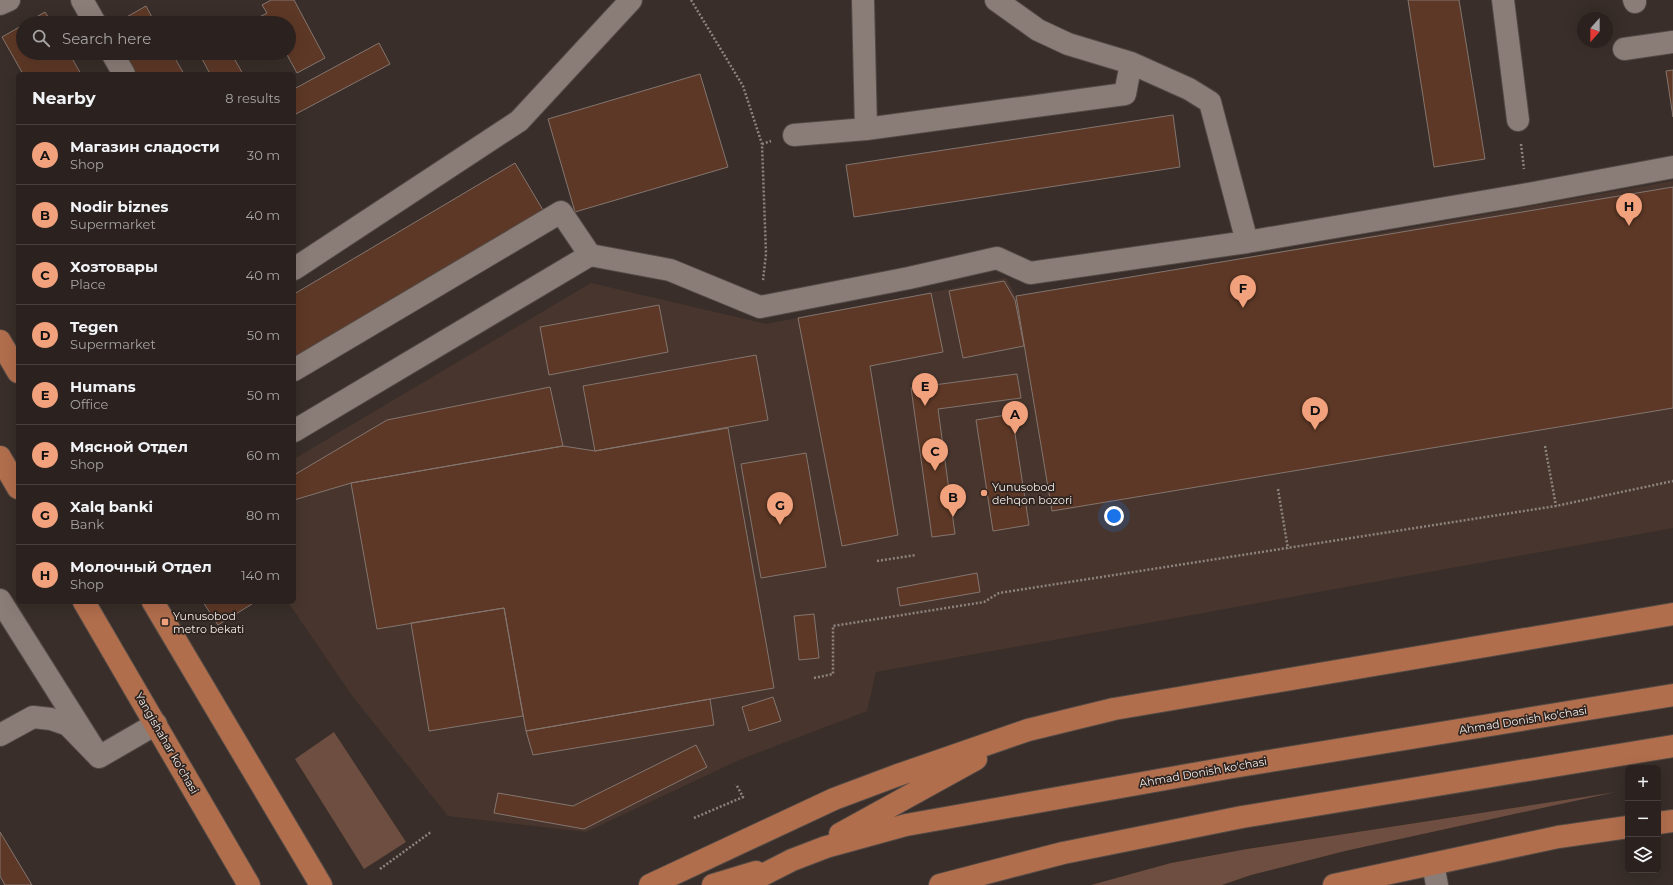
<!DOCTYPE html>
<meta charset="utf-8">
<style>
body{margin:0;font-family:Montserrat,sans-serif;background:#332a28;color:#f1f3f6}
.controls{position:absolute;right:12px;bottom:12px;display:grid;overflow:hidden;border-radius:6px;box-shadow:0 4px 16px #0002}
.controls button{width:36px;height:36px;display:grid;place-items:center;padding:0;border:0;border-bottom:1px solid #473f3d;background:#2b221f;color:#f1f3f6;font:20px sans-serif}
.compass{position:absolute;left:1577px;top:12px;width:36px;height:36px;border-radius:50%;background:#2b221f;box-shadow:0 4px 16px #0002;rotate:201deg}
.you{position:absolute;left:1114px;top:516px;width:14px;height:14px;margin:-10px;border:3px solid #fff;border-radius:50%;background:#1a73e8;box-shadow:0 0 0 6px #1a73e833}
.badge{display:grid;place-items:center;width:26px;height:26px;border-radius:50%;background:#f1a17c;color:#111;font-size:13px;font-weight:700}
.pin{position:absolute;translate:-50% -33px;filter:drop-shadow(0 1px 2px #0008)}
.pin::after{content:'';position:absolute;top:21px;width:14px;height:12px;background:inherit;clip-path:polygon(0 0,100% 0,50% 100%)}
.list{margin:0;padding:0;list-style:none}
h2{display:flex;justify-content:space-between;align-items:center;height:52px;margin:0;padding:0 16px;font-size:17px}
h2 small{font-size:13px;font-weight:400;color:#a6a4a4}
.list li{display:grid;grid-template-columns:26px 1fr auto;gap:12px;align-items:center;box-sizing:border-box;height:60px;padding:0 16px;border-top:1px solid #473f3d}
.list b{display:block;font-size:15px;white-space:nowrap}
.list p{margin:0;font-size:13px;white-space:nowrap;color:#a6a4a4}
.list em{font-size:13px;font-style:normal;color:#a6a4a4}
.icon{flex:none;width:22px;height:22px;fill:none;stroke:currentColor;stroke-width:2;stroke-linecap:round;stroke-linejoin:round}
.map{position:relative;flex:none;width:1673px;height:885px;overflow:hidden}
.search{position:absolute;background:#2b221f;box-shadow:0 4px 16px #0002;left:16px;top:16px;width:280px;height:44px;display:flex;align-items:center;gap:10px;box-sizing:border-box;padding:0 14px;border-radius:22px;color:#a6a4a4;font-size:15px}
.panel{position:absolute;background:#2b221f;box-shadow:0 4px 16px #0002;left:16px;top:72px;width:280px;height:532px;border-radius:6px}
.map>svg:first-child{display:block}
.built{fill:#48362e}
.green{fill:#6d4e40}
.building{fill:#5d3826;stroke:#83756f}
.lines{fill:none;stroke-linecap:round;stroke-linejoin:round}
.minor-casing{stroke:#534a45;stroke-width:24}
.major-casing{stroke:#534a45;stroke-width:24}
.path{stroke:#8d837f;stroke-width:2.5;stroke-dasharray:2 2;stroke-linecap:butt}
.minor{stroke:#8a7c76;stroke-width:22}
.major{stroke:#b16e4d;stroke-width:22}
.poi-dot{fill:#f1a17c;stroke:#2f241f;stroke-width:1.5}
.labels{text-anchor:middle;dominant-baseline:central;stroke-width:3.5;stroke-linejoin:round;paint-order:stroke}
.poi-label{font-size:11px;fill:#f5eeea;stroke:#2f241f;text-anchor:start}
.street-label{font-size:11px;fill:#f5eeea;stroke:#2f241f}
</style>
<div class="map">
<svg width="1673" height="885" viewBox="0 0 1673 885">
<rect width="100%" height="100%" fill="#392e29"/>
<path class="built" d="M1673,181V528L876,672L867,711L739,760L586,832L448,816L353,697L288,602H294V459L591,283L766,324L1006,278L1017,298Z"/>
<path class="green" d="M334,732L406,842L364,869L295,759Z
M1616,792L1345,851L1251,875L1222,885H1091L1171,863L1247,849Z"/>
<path class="building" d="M271,0H294L325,58L297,73L286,53H289V23H248L267,13L262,5Z
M1408,0H1459L1485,159L1434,167Z
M146,6L155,23H116Z
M45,12L52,23H26Z
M23,25V53H69L81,74H23L2,37Z
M379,43L390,64L294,115V89Z
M121,53H172L184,74H133Z
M199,53H249L235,60L243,74H210Z
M1673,70V117L1666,71Z
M700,74L728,167L575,212L548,119Z
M1173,115L1180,167L854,217L846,165Z
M515,163L543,210L294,359V294Z
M1673,187V408L1052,511L1016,296Z
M1004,281L1015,300L1024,346L963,358L949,291Z
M931,293L943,352L870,366L898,535L842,546L798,318Z
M659,305L668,352L549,375L540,327Z
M756,355L768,420L595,451L583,386Z
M1017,374L1021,398L938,409L955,534L932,537L911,388Z
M550,387L563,446L351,483L294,500V475L387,420Z
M1012,414L1029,525L993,531L976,420Z
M728,428L774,688L526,731L504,608L377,629L351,483L563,446L595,451Z
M806,453L826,567L761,578L741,464Z
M977,573L980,592L900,606L897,588Z
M203,602H250L252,604L218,625Z
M504,608L523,716L429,731L411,623Z
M814,614L819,658L799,660L794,616Z
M773,697L781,721L749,731L742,707Z
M710,699L714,725L533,755L526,731Z
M696,745L707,767L584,829L494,813L498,793L573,806Z
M0,832L32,885H5L0,876Z"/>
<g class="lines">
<defs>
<path id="minor" d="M82,0L95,23
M863,0L866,129
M996,0L1038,30L1068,44L1131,63L1189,89L1210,102L1247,242
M1503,0L1518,120
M1634,0L1635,2
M0,4L9,0
M1624,49L1673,42
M112,53L124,74
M794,135L866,129L1125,94L1131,63
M294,269L519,121L631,0
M294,370L561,212L590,255
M294,431L590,255L670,270L760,307L909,278L997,258L1030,273L1247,242L1528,194L1673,167
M0,600L99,757
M0,735L33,717L51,719L68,725L99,757L156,724
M1433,864L1437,885"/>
<path id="major" d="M0,341L18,372
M0,457L18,488
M84,602L249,885
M153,602L321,885
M1658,823L1673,821
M840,834L976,759
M650,885L834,799L898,775L1028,730L1114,709L1673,614
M713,885L756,872
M743,885L792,860L826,847L906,825L1233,767L1673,695
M940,885L1063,853L1242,817L1673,746
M1334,885L1558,837L1628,827"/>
</defs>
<use href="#minor" class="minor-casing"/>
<use href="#major" class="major-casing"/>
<path class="path" d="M691,0L743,86L762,144L766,254L763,280
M762,144L771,141
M1521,144L1524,169
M1545,446L1556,506
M1278,489L1288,549
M877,561L916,555
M814,678L833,674V626L984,602L999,593L1556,506L1673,481
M694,818L743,797L736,784
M380,869L431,832"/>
<use href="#minor" class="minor"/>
<use href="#major" class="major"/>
</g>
<g class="poi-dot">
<circle cx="984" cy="493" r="4"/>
<rect x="161" y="618" width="8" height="8" rx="2"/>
</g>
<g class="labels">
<g class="poi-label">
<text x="992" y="487">Yunusobod<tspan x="992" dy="13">dehqon bozori</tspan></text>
<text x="173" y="616">Yunusobod<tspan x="173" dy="13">metro bekati</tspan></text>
</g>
<g class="street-label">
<text transform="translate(1523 720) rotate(-9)">Ahmad Donish ko'chasi</text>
<text transform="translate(167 743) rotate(60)">Yangishahar ko‘chasi</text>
<text transform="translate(1203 772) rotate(-10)">Ahmad Donish ko'chasi</text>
</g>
</g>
</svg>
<div class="controls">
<button>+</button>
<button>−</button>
<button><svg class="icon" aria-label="layers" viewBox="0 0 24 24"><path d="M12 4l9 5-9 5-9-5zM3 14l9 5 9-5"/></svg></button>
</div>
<svg class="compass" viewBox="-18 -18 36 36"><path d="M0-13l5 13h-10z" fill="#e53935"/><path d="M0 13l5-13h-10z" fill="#a6a4a4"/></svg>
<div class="you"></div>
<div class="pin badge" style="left:1015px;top:434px">A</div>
<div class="pin badge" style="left:953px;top:517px">B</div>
<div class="pin badge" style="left:935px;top:471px">C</div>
<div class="pin badge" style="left:1315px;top:430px">D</div>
<div class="pin badge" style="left:925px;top:406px">E</div>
<div class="pin badge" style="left:1243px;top:308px">F</div>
<div class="pin badge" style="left:780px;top:525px">G</div>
<div class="pin badge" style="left:1629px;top:226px">H</div>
<div class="search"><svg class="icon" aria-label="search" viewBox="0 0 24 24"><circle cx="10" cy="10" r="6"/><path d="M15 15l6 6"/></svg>Search here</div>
<section class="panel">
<h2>Nearby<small>8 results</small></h2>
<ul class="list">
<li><span class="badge">A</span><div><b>Магазин сладости</b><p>Shop</p></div><em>30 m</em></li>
<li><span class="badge">B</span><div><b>Nodir biznes</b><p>Supermarket</p></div><em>40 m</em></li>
<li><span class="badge">C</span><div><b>Хозтовары</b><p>Place</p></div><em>40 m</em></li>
<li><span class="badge">D</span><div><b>Tegen</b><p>Supermarket</p></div><em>50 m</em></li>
<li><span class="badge">E</span><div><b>Humans</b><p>Office</p></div><em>50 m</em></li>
<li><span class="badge">F</span><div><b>Мясной Отдел</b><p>Shop</p></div><em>60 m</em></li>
<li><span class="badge">G</span><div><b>Xalq banki</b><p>Bank</p></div><em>80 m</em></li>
<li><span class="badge">H</span><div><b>Молочный Отдел</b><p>Shop</p></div><em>140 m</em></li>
</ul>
</section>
</div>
